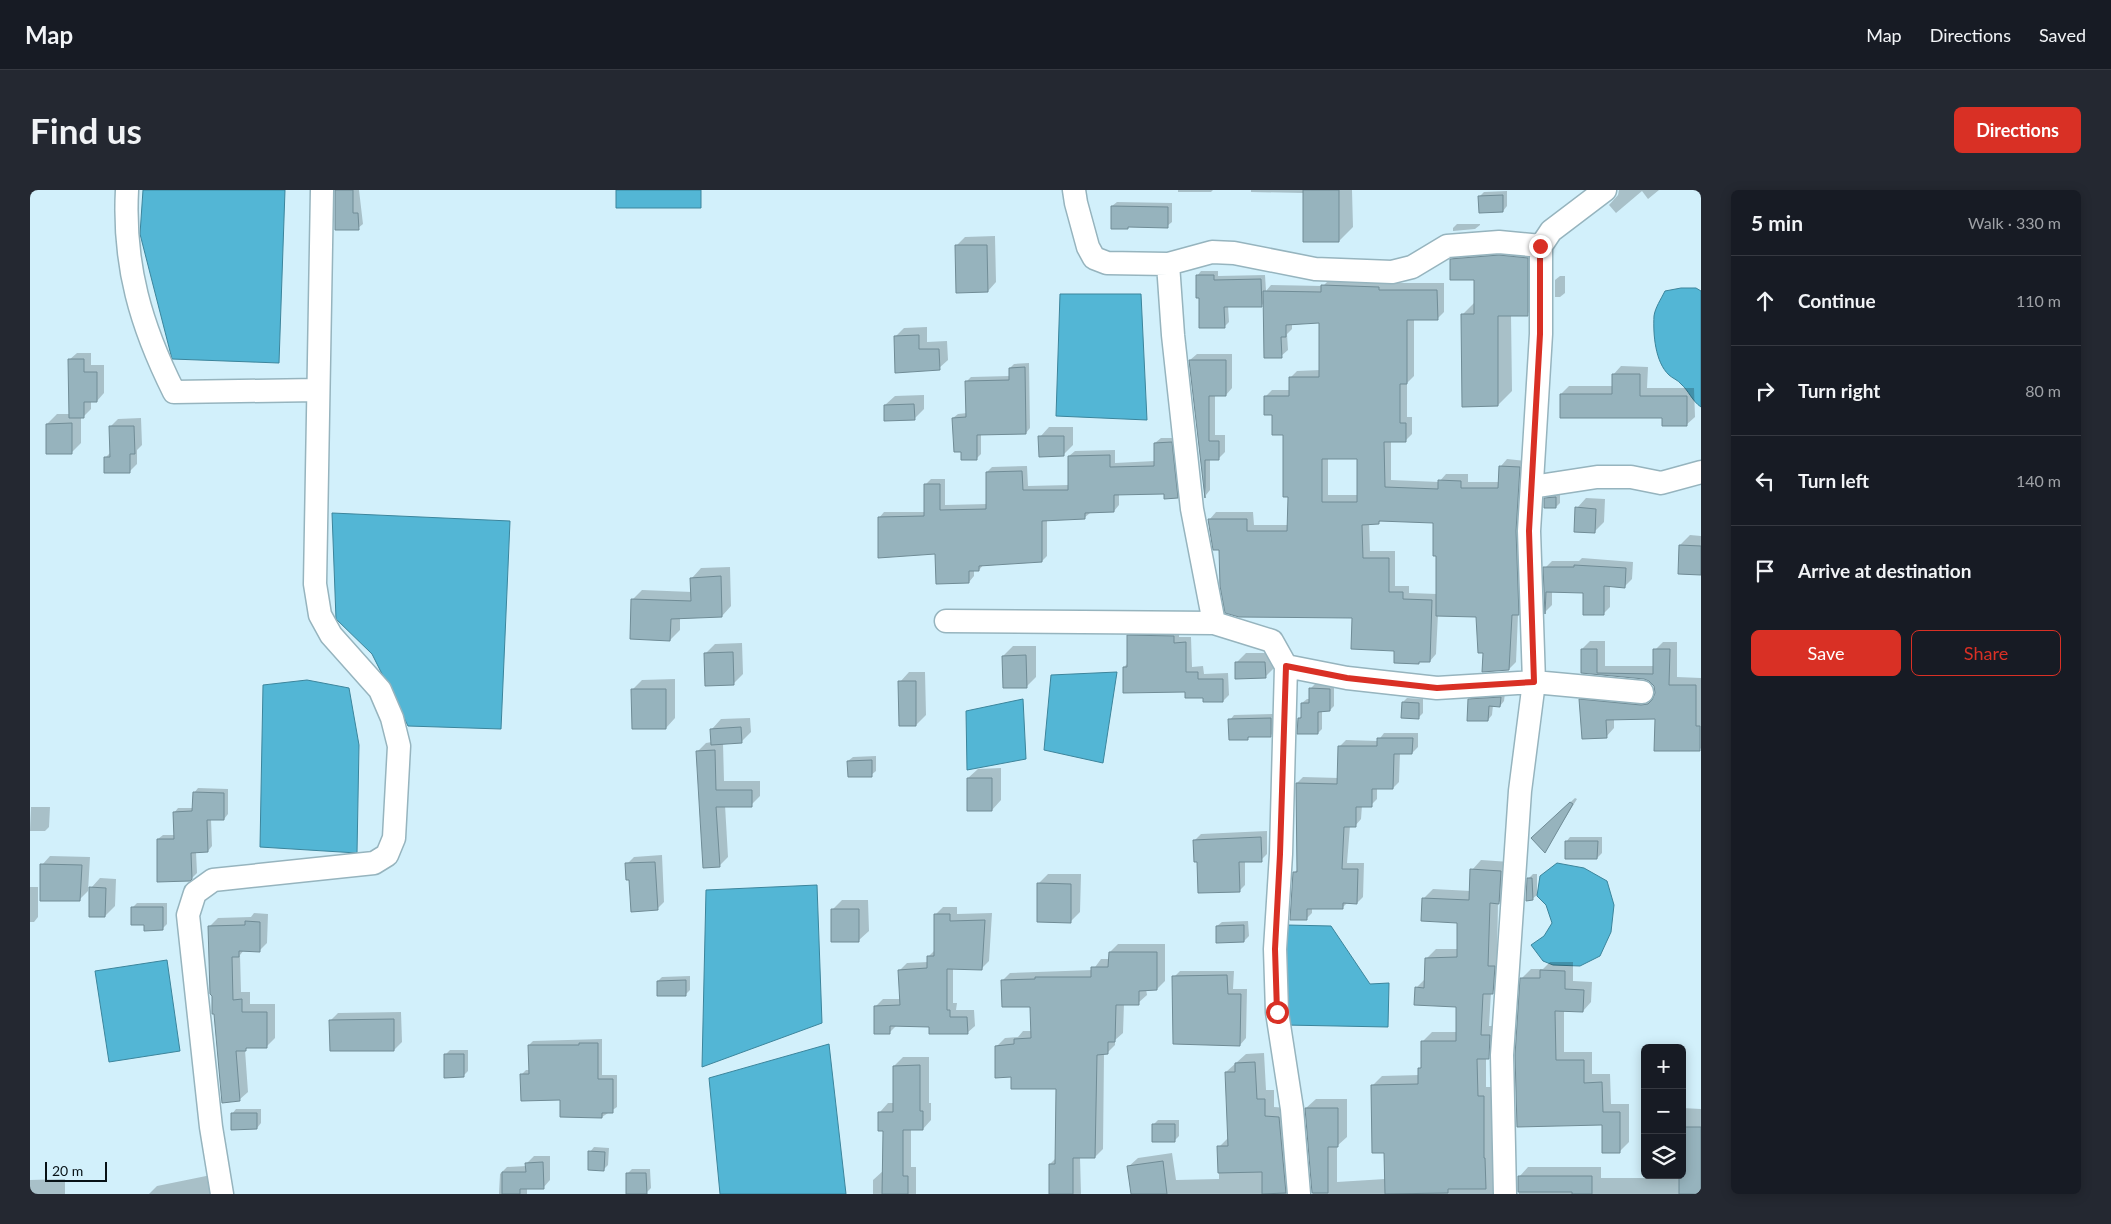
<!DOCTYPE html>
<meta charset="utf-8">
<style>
body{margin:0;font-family:Lato,sans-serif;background:#242831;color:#f1f3f6}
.controls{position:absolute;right:15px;bottom:15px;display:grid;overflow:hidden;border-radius:8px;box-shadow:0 2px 12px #0003}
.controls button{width:45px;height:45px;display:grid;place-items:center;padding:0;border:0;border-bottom:1px solid #363941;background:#171b24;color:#f1f3f6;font:25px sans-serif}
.scale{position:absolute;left:15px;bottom:12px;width:62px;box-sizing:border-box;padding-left:5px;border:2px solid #081216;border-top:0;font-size:14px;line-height:18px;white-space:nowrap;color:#081216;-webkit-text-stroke:4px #d2f0fb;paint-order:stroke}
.stop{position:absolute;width:15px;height:15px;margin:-11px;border:4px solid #d93025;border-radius:50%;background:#fff}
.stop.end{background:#d93025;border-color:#fff;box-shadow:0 1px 5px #0008}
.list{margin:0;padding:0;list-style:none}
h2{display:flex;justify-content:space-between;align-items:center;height:65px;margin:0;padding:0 20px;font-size:21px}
h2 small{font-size:16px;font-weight:400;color:#9ea1a6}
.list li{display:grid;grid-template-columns:32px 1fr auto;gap:15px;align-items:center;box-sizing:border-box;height:90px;padding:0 20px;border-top:1px solid #363941}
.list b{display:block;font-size:19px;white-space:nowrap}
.list em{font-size:16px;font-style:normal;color:#9ea1a6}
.actions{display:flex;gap:10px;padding:15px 20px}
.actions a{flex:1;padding:11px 0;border:1px solid #d93025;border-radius:8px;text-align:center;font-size:18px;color:#d93025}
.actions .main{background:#d93025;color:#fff}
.icon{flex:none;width:28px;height:28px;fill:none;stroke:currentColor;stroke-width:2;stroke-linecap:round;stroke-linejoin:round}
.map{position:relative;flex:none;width:1671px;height:1004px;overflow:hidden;border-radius:8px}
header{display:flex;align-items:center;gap:30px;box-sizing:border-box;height:70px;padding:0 25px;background:#171b24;border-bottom:1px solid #363941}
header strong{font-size:24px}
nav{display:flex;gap:28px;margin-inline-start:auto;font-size:18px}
.intro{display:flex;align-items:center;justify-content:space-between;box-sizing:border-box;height:120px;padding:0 30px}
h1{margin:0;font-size:35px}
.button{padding:12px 22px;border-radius:8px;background:#d93025;color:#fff;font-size:18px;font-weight:700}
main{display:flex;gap:30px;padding:0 30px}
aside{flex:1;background:#171b24;border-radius:8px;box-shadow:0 2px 12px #0003}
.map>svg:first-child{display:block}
.water{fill:#53b6d5;stroke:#3c859c}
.shadow{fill:#0003;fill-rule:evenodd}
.building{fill:#96b3bd;stroke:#708c96;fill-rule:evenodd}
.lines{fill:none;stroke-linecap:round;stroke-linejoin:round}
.minor-casing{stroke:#96b4be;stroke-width:25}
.minor{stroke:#fff;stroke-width:22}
.route{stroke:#d93025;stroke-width:6}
</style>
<header>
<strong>Map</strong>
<nav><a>Map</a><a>Directions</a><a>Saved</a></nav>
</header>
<div class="intro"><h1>Find us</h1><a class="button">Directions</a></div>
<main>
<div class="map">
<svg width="1671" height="1004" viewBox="0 0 1671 1004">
<rect width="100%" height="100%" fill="#d2f0fb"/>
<path class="water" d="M113,0H255L249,173L142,169L110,44Z
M586,0H671V18H586Z
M1651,98H1666L1671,101V217C1662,211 1659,201 1651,194C1648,190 1642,188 1639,185C1625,172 1623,144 1624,126C1625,118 1631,109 1635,101Z
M1030,104H1111L1117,230L1026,226Z
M302,323L480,331L471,539L378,536L342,464L306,429Z
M1087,482L1073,573L1014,560L1021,485Z
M277,490L319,498L329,555L327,663L230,657L233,495Z
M993,509L996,569L937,580L936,521Z
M1527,673L1554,678L1577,691L1584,715L1581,742L1570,766L1550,776L1523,775L1513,771L1501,755L1514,746L1522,733L1516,715L1507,706L1510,686Z
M787,695L792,833L672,877L676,700Z
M1257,735L1301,736L1340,794L1359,793L1358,837L1255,835Z
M137,770L150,861L79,872L65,781Z
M799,854L816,1004H690L679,888Z"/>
<path class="shadow" d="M307,0H329L333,34L328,38Z
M1148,0H1183L1181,2H1148Z
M1221,0H1322L1323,37L1309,51L1274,3L1221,2Z
M1589,0H1629L1618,9L1612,1L1586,23L1579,15L1588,5Z
M1477,1V16L1473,21L1450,6L1454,2Z
M1087,12L1142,13V32L1137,36H1100L1098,38L1082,16Z
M1427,34H1450V35L1445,39L1423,41V38Z
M965,46L966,92L958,101L926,56L935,47Z
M1511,54V110L1497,124H1481L1482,201L1468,215L1432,125L1445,112V89L1421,70L1436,56Z
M1171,81H1188V86L1235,85L1236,101L1241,95L1293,96L1300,89L1356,90V93H1414V122L1407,129H1384V186L1377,193V227H1382V244L1376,250H1361V290L1409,292L1416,284H1438V292H1470L1471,276L1477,269L1496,271L1495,417L1488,425L1486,472L1479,479L1454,462L1448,426L1408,424L1406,464L1400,471L1366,460L1323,426L1191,358L1180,329L1186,322H1223L1224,335H1258L1259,305L1254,244L1235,207L1242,200H1260V188L1267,181L1291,180L1290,132L1262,134V139L1257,144L1258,160L1251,166L1235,112L1231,116H1198L1199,132L1194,137L1170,107L1167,86ZM1298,268H1328V305H1298ZM1352,330L1404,332L1407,364V404L1379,403V396H1365V361H1340L1339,333H1348Z
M1530,86H1535V103L1530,107H1525V90Z
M897,137V152L917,151L918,170L909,178L866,146L874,138Z
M47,163H61V175H74V203L67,211H61V219L54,226H51V253L41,263L17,234L27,224H40L39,170Z
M1167,164H1202V198L1196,205H1185V245H1195V262L1189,268H1180V300L1176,305L1160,170Z
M999,173L1000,238L996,243H951V264L947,268L932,261L923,228L928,224L937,223L936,192L941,187L980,186V178L984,174Z
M1591,176L1618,177L1617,198H1664L1665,227L1656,235L1634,226L1531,204L1539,196H1583V185Z
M894,205V219L884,229L855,215L865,206Z
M111,228L112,255L107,260V274L99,282L75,268L81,262L80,237L88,229Z
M1019,237H1043V255L1033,265L1010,247Z
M1131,248H1147L1152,302L1147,307L1135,303L1089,304V315L1084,321L1060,323L1054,328L1017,329V366L1012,371L954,374L949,380H944V386L939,392L906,363L849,328L854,322H896L895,295L901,289H915V315L957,314V282L962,277L997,276L998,296L1039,295V266L1045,261L1085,260V273L1125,271V253Z
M1530,303V313L1526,317L1515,309L1520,304Z
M1556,308L1575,309L1574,332L1564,342L1547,318Z
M1660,345L1671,346V384L1650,355Z
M1552,368L1603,372L1602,389L1595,396H1580V417L1573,424L1554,401H1522V415L1516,421L1515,378L1522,371H1549Z
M700,377L701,416L692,426L650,427V440L640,450L602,410L612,400L662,402V388L671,378Z
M1104,440L1149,441V447H1161L1162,477L1173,476L1174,484L1198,483L1199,505L1193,511L1174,506L1094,477L1099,472L1098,446Z
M1560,451H1575V476H1624L1625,460L1633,452H1647V487L1671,488V558L1669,560L1626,528L1584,529V538L1576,547L1550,510L1558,502L1620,507L1625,506L1626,503L1625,496L1620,490L1614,488L1552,482V459Z
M712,453L713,484L703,494L675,464L685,454Z
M983,456H1006V487L996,497L973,466Z
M1216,463H1245V477L1235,487L1206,473Z
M879,482H895L896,525L886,535L870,492Z
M645,489V528L636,538L602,500L612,490Z
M1285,494L1304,495V516L1300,520H1292V539L1288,543L1269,529L1272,525V513L1277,509H1280V499Z
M1475,503L1474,511L1470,516L1463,515L1462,525L1458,530L1439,510L1444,505Z
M1377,508L1393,509V523L1388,528L1373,512Z
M1245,524V541L1240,546H1220L1217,549L1200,530L1204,525Z
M720,528L721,542L711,552L693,553L694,591H730V606L721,615H695L698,667L689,676L667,562L676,553L682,552V539L691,529Z
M1354,543H1388V557L1382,563H1370L1369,592L1363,598H1347V609L1341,615H1332L1331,629L1325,636H1320L1317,673H1334L1333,707L1327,713L1318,712L1312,718H1282V723L1276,729L1264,683L1268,679L1267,593L1273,587L1309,588L1310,556L1316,550L1348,551Z
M846,566V581L841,585L818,571L823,567Z
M971,578V610L962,620L938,588L948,579Z
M168,598L198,599V624L194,629H181L182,656L178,661L166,662L167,683L162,688L128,649L133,645H145L144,623L148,618H164V603Z
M1545,608L1547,609L1515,661L1503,648Z
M1,617H20L19,637L15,641H0Z
M1237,641V664L1231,670L1215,671V695L1209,701L1169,671L1165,650L1171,644Z
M1540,647H1572V663L1567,668L1536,652Z
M632,665L634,712L627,719L600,689L597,674L604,667Z
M20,666L60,667L58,701L49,710L12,675Z
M1451,670L1480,672L1478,703L1468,713L1467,767H1474L1472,793L1461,802L1459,836H1469L1468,858L1458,867H1456V897H1463L1462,959H1464L1476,1004H1283L1276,918L1286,909H1317V947L1307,956V992L1355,989V961L1343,895L1352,886L1390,885V878L1393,875V851L1402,842H1427L1428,816L1386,798L1396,788L1397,768L1406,759H1428V731L1394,708L1403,699L1441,701L1442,680Z
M1018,684H1051L1050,722L1041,731L1008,694Z
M1503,684H1507V705L1502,709L1498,689Z
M70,688L86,689L85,716L75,726L61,698Z
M0,697H8V727L4,732H0Z
M812,710H838L839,741L829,750L802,720Z
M107,713H137V734L132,739L115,733L102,718Z
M913,717H927V724L962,723L959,771L951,779L923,778V813H927L926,820H944L945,836L937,843L901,836L867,835L859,843L845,817L853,809H871L869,781L877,773L898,772V767L906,759V724Z
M224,723L238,724L237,753L229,761L214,760L210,765L211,802H220V814H245V848L236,857H218L215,860L218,902L209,910L180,736L188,728L221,727Z
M1218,731L1219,746L1214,751L1187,736L1192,732Z
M1088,754H1135V791L1127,799H1116L1117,805L1108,813H1094L1093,843L1085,850V855L1077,863H1074L1073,959L1065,967H1050L1051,1004H1020V974L1026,968L1027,898L982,886L967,856L975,848L988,847L993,841H1002V815L972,791L980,783L1063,780L1071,769H1080V762Z
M1520,772H1543V791L1562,792L1561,812L1553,821L1534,820V862H1562V884H1580L1581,914H1599V952L1590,961L1573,934L1488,935L1492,788L1501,779H1513Z
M1150,781H1204L1203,799H1217L1216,848L1210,855L1144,787Z
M660,786V800L655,805L628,791L632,787Z
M371,822L372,852L364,860L301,830L308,823Z
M572,849V885H587V917L572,927L531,909L491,885L496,880H500L499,855L503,851Z
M420,860H438V881L433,886L415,865Z
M1234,863L1236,900H1244V917L1258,918L1269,1004H1102L1098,977L1108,968L1142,963L1146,990L1189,989V957L1199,947L1196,882L1216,864Z
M873,867H899V913H901V930L893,939H881V977H886V1004H843V990L853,981L854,939L850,922L858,913H865L864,876Z
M1652,918L1671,919V964H1652Z
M206,919H231V933L227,938L202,924Z
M1128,930H1149V946L1144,951L1124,934Z
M564,957L579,958L578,975L574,979L560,962Z
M504,966H520V990L513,998H497V1004H469L470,984L477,977L497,976V973Z
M1498,977H1571V988H1671V1004H1489V987Z
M602,979H620L621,998L616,1003L597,984Z
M186,984L192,1004H119L127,996Z
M35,989V1004H0V990Z"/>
<path class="building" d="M305,0H323V23H328L329,40H305Z
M1273,0H1309V52H1273Z
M1473,5V22L1449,23L1448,6Z
M1081,16L1138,17V38L1098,37V39H1081Z
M925,55H957L958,102L926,103Z
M1469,65L1498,68V126H1468V216L1432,217L1431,124H1444V90H1420V69Z
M1166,85H1184V90L1231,89L1232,117H1194L1195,138H1169V108H1166Z
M1291,95L1349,97V100H1407L1408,130H1377V194H1370V233H1376V252H1354L1355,297L1408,299V290L1431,291V298H1468L1469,276L1490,277L1486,341L1489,425H1482L1479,480L1452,482L1453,463H1448L1446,427L1406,426V366H1403V333L1349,331V334L1332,335L1333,368H1359V402H1373V409L1402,410L1400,472H1389V474L1364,473V461L1321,459L1322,428L1209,427L1195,423L1190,396L1189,360H1183L1178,329H1217V341H1257L1258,307H1253V245H1242V225H1234V206H1259V187H1289V133L1256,135V147H1251L1252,168H1234L1233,101L1291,102ZM1292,269H1327V312H1292Z
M889,145V159H909L910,180L865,183L864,146Z
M38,169H54V182H67V212H54V228H39Z
M1159,170H1196V206H1179V251H1189V270H1175V308Z
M995,177L996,244L947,245V270H931V262H924L922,228L936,227L935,191L979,190V178Z
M1582,184H1610V206H1657V236H1632V228H1530V204H1582Z
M884,214L885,230L854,231V215Z
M42,233V264H16V234Z
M79,236H104L105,264H100V283H74V267H80Z
M1008,246H1034V266L1009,267Z
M1142,252L1148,308L1134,309V304L1084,305V322L1055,323V329L1012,331V372L949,376V381H939V393L906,394L905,364L848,368V327L894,326V294H910V320L956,319V282L992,281L993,300H1038V266L1080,265V277L1124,276V253Z
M1526,307V318H1514V308Z
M1545,317L1566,319L1565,343L1544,342Z
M1649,355L1671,356V385L1648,384Z
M1544,375L1596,378L1595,398L1574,396V425H1553V403L1516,402L1515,424L1513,377H1544Z
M691,386L692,427L641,429L640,451L600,449L601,409L661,411L660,388Z
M1097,445L1144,446V453L1156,452V482H1168V489H1193V512H1173V508H1155V502L1093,503V477H1097Z
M1551,459H1567V483L1623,484V459H1640L1639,495H1666V536H1670V561H1624L1625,529L1576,530L1577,548L1552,549L1549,509L1611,515L1618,514L1622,510L1625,503L1624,496L1619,491L1614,489L1551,483Z
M703,462L704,495L675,496L674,463Z
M996,465L997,498H973L972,466Z
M1205,472H1235L1236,488L1205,489Z
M868,491H886V536H869Z
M1279,498L1300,499V521L1288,522V544H1267L1268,528H1271V513H1279Z
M601,499H636V539H602Z
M1471,507L1470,517L1459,516L1458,531H1437L1438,509Z
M1372,512L1389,513V529L1371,528Z
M1241,528V547H1218V550H1199L1198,529Z
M711,537L712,553L681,555L680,539Z
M1347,548H1383L1382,564H1364L1363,599H1342V617H1326V637H1314L1312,679H1328L1327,714L1313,713V719H1277V730H1260L1263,682H1267L1266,593L1307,594L1308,556H1347Z
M685,560L686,600H722V617H686L690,677L673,678L666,561Z
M842,570V587H818L817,571Z
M937,588H962V621H937Z
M163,602L194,603V630H177L178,662L161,663L162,689L160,691L127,692V649H144L143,622L162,621Z
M1540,612L1543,614L1515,663L1501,648Z
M1231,647L1232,672H1209L1210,702L1168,703L1167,672H1164L1163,650Z
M1535,651H1568L1567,669H1535Z
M625,672L628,720L601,722L599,690H596L595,673Z
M10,674L52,675L50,711H10Z
M1440,679L1471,681L1469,714L1460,713L1458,776H1465L1463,804H1453L1451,845H1460L1459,869H1447L1448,906H1454V968H1455L1456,999H1418V1003L1355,1004L1354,963H1342L1341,895L1388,894V878H1391V851H1426V817L1384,815L1385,797L1394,798L1395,768L1427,767V733L1391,731L1392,708L1439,710Z
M1497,688H1502L1503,710L1496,711Z
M1007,693L1041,694V733L1007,732Z
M59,697L76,698L75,727H59Z
M101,717H133V740L114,741V735H101Z
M801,719H829V752H801Z
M904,724H920V731L955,730L952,780L917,779V820H920V827H937L938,844H899V837L860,836V844H844V816L870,815L868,780L897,778V766H904Z
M215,731L230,732V762L209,761V767H202L203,810L212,809V822H237V858H216V861H206L210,911L192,913L184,824H182V806L180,804L178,736L215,735Z
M1214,735V752L1186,753V736Z
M1079,762H1127V800L1109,801V815H1086L1085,852H1078V864L1067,865L1065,968H1043V1004H1019V974H1025L1026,899H981V887L965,888V856L984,854V849L1001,848L1000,817H972L971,790L1005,789V787H1061V777H1078Z
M1510,780L1535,781V799L1554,800L1553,822L1525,821L1526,870H1554V893L1572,892L1573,922H1590V963H1572V935L1487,937L1485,865L1490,788H1510Z
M1197,785L1198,804H1211L1210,856L1143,854L1142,786Z
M656,790V806H627V791Z
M364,829V861H300L299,830Z
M549,853H568V889H583V923H572V928L530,927V910L491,911L490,884H499L498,855H549Z
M414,864H434V887L414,888Z
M1225,872L1227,909H1235V926L1249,927L1256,1003L1232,1004V982L1188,983L1187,956H1198L1195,882H1205V873Z
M890,875V921H893V940H873V986H878V1004H852L853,941H848V922H863V876Z
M1275,918H1308V957H1298V1003H1282Z
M201,923H227V939L201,940Z
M1122,934H1145V952H1122Z
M1652,937H1671V1004H1649V985H1652Z
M558,961L575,962L574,981L558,980Z
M1133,971L1137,1004H1101L1097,976Z
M513,972L514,999H490V1004H472V982H496L495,973Z
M596,983H616L617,1004H596Z
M1488,986H1562V1004H1542V1002H1488Z"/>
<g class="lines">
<defs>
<path id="minor" d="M97,0C93,75 111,136 144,202L288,200
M1044,0L1046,13L1058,57L1064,68L1077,73L1138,74L1182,62L1204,63L1285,79L1362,82L1382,77L1417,56L1469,52L1511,56
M1138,74L1143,145L1162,319L1184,433L1242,451L1256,476L1317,488L1407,498L1504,492L1612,502
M1502,297L1567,287H1601L1631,293L1671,282
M916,431L1184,433
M1256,476L1251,664L1245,759L1247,822L1262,919L1269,1004
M192,1004L181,937L158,725L165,703L183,690L344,673L357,665L364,648L369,556L362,528L350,500L301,445L290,425L285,394L292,0
M1475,1004L1472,865L1490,601L1504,492L1499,341L1511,144V56L1521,41L1575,0"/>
</defs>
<use href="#minor" class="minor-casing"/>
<use href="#minor" class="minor"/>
</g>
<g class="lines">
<path class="route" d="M1247,822L1245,759L1250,664L1256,476L1317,488L1407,498L1504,492L1499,341L1510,144V56"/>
</g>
</svg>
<div class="controls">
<button>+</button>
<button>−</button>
<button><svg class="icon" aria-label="layers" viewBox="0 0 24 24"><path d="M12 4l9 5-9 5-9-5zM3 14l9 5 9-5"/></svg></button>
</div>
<div class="scale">20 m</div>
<div class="stop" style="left:1247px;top:822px"></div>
<div class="stop end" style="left:1510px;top:56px"></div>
</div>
<aside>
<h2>5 min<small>Walk · 330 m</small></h2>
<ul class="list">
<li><svg class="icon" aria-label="ahead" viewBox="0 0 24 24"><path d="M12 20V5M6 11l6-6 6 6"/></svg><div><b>Continue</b></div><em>110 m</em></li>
<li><svg class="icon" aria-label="right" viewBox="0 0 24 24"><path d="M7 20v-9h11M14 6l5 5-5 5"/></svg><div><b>Turn right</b></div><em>80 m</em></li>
<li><svg class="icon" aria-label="left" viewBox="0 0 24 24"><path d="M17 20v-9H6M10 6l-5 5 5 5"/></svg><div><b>Turn left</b></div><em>140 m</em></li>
<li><svg class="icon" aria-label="arrive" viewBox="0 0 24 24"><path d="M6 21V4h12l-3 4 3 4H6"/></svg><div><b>Arrive at destination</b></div></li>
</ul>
<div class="actions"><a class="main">Save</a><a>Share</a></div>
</aside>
</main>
